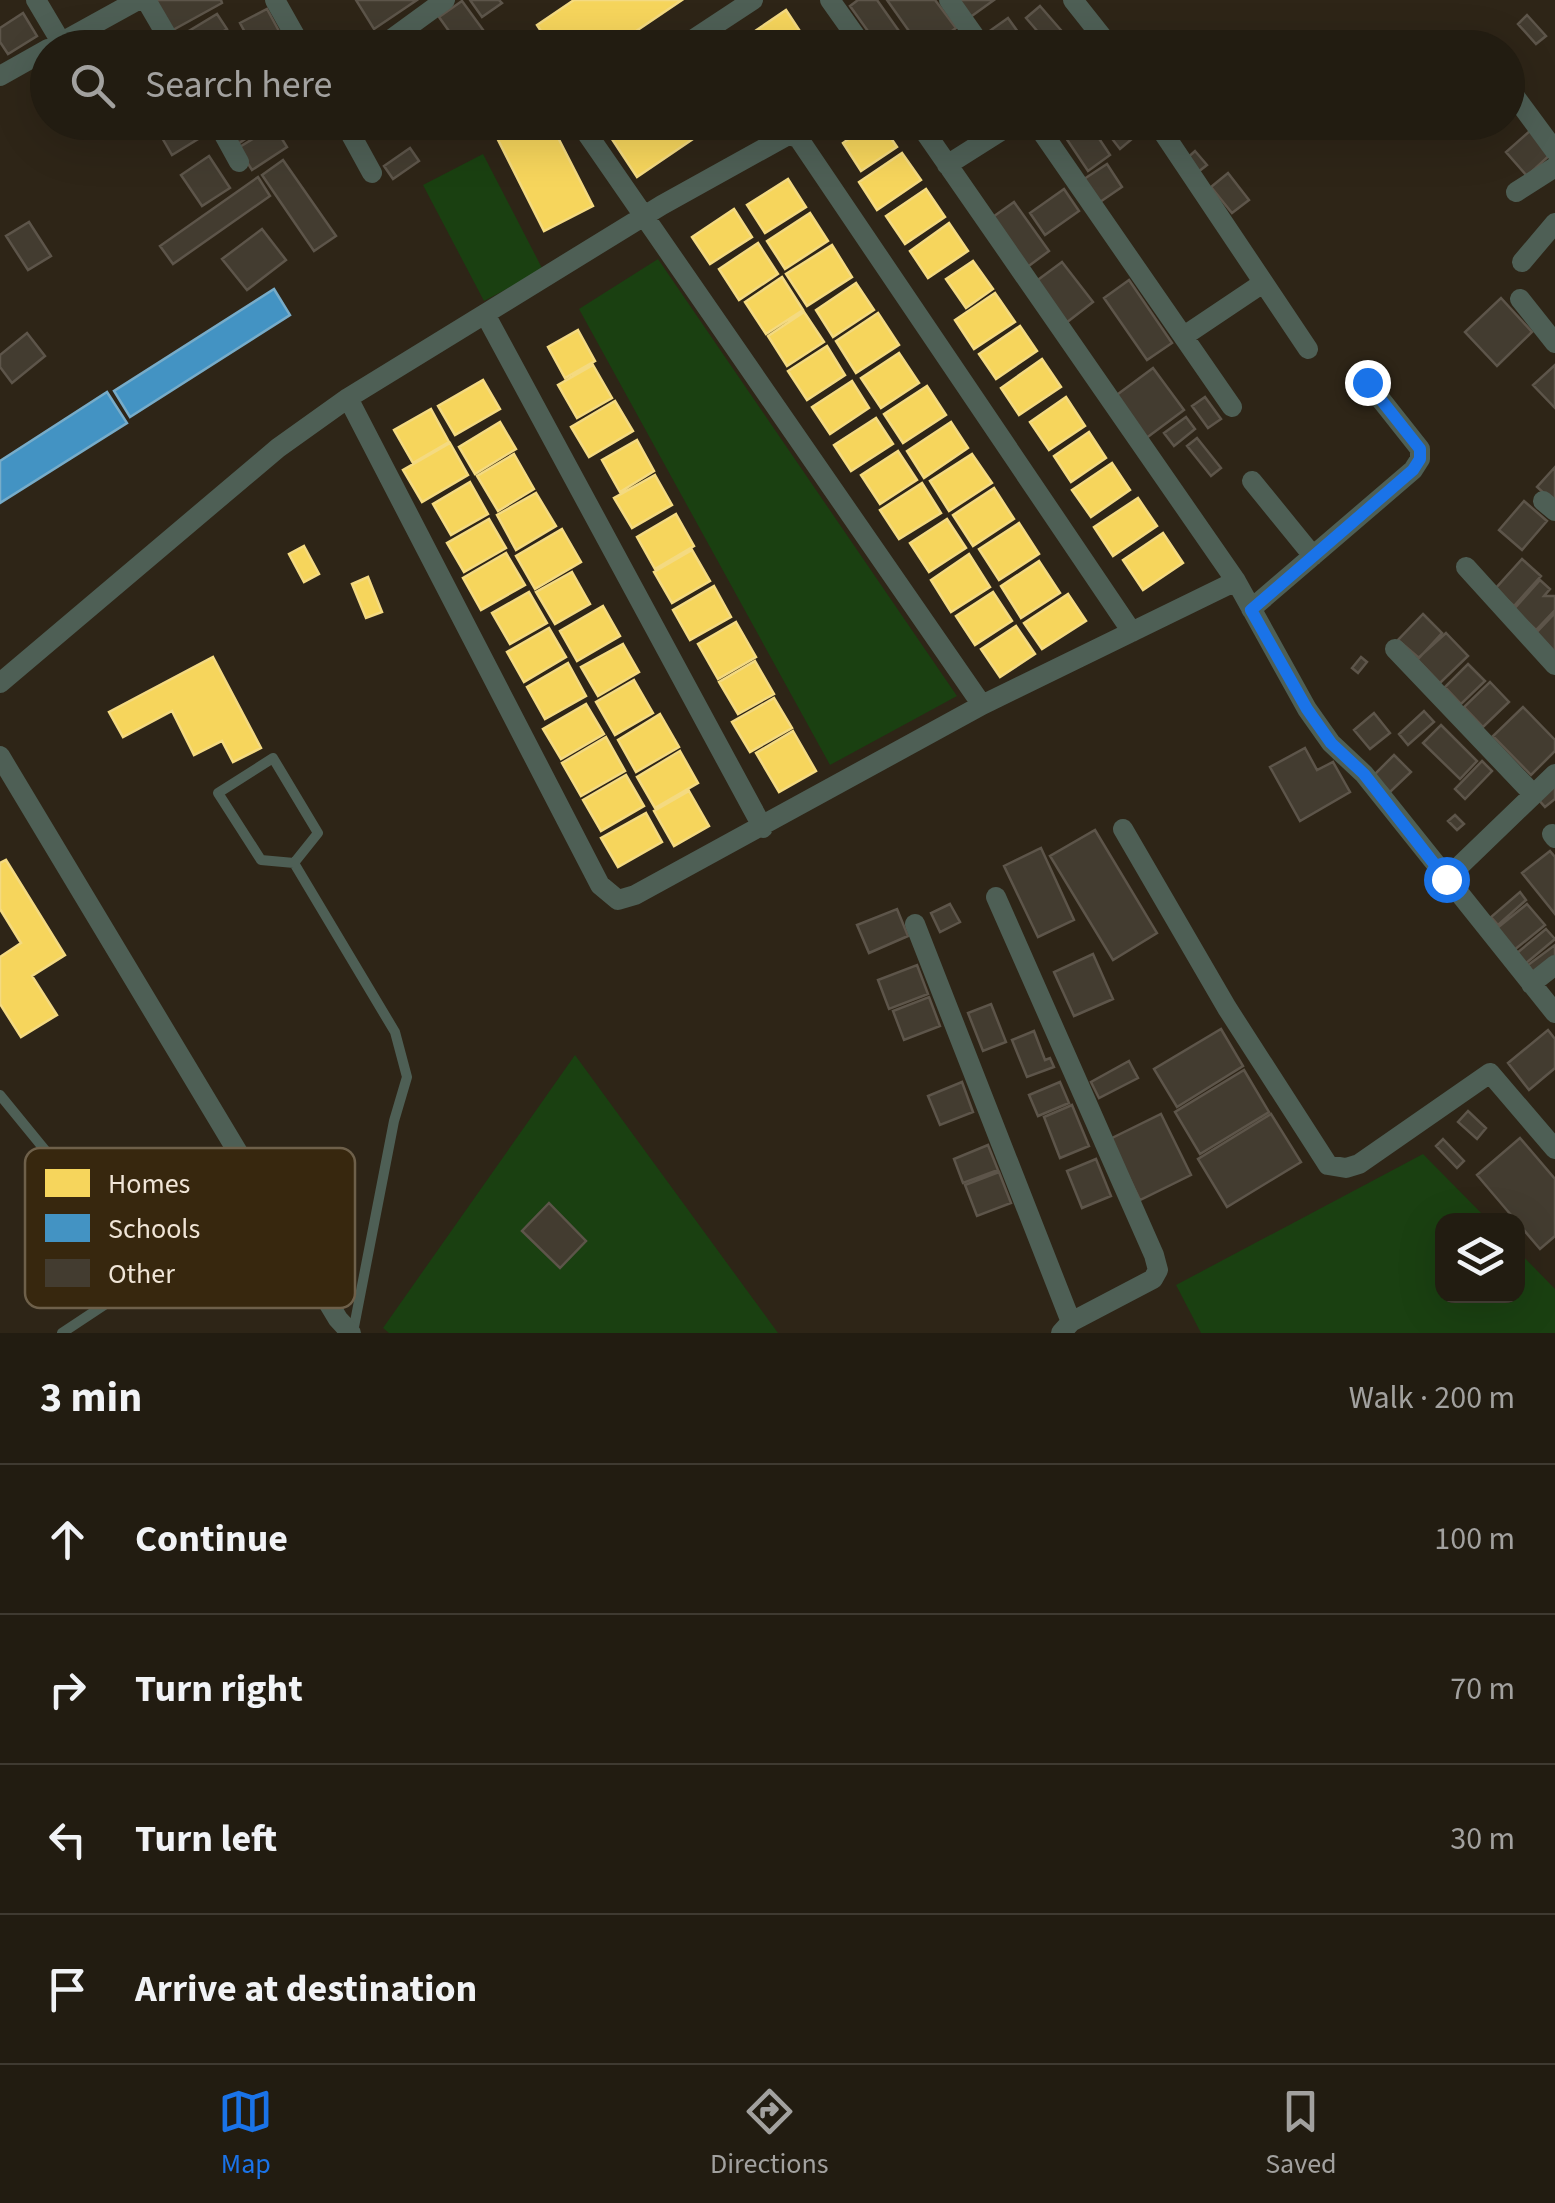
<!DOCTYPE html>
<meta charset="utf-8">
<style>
body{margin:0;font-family:"Source Sans 3",sans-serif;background:#2e291f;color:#f1f3f6}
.controls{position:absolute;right:30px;bottom:30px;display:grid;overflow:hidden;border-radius:20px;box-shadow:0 10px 40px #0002}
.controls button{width:90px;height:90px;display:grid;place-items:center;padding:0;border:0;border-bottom:2px solid #3f3a31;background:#221c11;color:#f1f3f6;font:50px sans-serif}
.stop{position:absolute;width:30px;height:30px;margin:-22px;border:8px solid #1a73e8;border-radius:50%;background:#fff}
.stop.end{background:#1a73e8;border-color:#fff;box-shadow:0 2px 10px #0008}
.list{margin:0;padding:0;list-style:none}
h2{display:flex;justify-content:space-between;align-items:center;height:130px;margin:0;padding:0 40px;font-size:42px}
h2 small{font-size:32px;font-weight:400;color:#a2a19f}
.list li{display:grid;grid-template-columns:65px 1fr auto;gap:30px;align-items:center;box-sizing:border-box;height:150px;padding:0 40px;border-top:2px solid #3f3a31}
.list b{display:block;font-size:38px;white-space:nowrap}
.list em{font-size:32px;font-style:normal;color:#a2a19f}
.icon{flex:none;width:55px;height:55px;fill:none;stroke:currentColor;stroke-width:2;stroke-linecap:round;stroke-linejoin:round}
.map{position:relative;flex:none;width:1555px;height:1333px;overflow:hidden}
.search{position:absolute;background:#221c11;box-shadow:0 10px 40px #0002;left:30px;right:30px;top:30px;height:110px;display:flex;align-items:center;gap:25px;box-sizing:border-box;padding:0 35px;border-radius:55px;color:#a2a19f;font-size:38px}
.sheet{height:730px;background:#221c11}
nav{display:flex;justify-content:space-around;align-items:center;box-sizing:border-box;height:140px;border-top:2px solid #3f3a31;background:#221c11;font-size:28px;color:#a2a19f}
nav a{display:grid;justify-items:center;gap:5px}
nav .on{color:#1a73e8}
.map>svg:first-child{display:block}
.green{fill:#1a4011}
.homes{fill:#f6d55c;stroke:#f4da81;stroke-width:2.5}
.schools{fill:#4393c3;stroke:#77acc9;stroke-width:2.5}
.building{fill:#433c30;stroke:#5d554a;stroke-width:2.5}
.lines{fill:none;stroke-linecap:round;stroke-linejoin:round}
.lane{stroke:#4e5f55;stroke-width:10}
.street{stroke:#4e5f55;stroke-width:20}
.route{stroke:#1a73e8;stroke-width:12}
.key{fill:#37270e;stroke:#6e604a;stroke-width:2.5}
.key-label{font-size:28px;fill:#f0e5d7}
</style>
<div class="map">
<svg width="1555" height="1333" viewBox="0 0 1555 1333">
<rect width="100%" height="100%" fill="#2e2517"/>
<path class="green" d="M483,154L543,270L484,301L423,185Z
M658,259L957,696L830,765L579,309Z
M575,1055L778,1333H389L383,1328Z
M1423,1154L1488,1220H1442V1296H1518V1251L1555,1289V1333H1201L1176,1285Z"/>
<path class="homes" d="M574,0H682L611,48H552L537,25Z
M786,10L811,48H730Z
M489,122H550L593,206L544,231Z
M618,122H718L637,177L606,130Z
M872,122H880L897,147L861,171L843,143Z
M902,153L921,180L877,210L859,182Z
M788,179L806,207L765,233L747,205Z
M926,189L945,217L905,244L886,216Z
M734,209L752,237L710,264L692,237Z
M810,213L828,241L785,269L767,241Z
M949,223L968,251L928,278L910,251Z
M758,243L778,274L739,300L719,269Z
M832,245L852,277L807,306L786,274Z
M973,261L993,289L966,308L946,279Z
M782,277L803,310L766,334L745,302Z
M856,283L874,310L833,337L816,310Z
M995,293L1015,322L974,349L955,320Z
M804,312L824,342L787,366L768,336Z
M878,313L899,345L856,373L836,341Z
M1020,326L1037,351L996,379L979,354Z
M578,330L595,361L565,378L548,347Z
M827,346L845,375L807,400L788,371Z
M899,353L919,383L881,408L861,378Z
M1042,359L1061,387L1019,415L1001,388Z
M593,365L612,398L577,418L558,385Z
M483,380L500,409L455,435L438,406Z
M852,381L869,408L830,434L812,407Z
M927,386L946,415L903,443L884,414Z
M1066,397L1085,426L1049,450L1030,422Z
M615,401L633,431L589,457L571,427Z
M431,409L449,442L413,463L394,430Z
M876,418L893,444L851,471L834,445Z
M500,422L516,449L475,474L459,447Z
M951,422L968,448L924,478L907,451Z
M1089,432L1106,458L1071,482L1054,456Z
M637,440L654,471L620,492L602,460Z
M450,443L468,475L422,502L403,470Z
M898,451L917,480L880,504L861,475Z
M514,454L534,489L498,511L477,476Z
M972,454L992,483L949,511L930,481Z
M1112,463L1130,490L1091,517L1072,490Z
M655,475L672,505L632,528L614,498Z
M470,482L488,514L451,535L433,504Z
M922,483L941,513L899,539L880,510Z
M994,488L1014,519L973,546L953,515Z
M536,493L556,526L516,550L497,515Z
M1138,498L1157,526L1113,556L1094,527Z
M676,514L694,546L655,569L637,537Z
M489,519L506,548L464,572L447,543Z
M947,519L966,548L929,572L910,543Z
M1019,523L1039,554L999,580L979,549Z
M562,529L581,562L535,589L516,556Z
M1163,533L1183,563L1143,590L1123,560Z
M304,546L319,574L304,582L289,554Z
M692,550L710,581L672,603L654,572Z
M506,553L525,585L481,610L463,578Z
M969,554L990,587L951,612L931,580Z
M1039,561L1060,593L1021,618L1001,586Z
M572,572L590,604L555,624L536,592Z
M368,577L382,612L366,618L352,584Z
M714,586L731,617L690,640L673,610Z
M529,592L547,623L510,644L492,613Z
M993,592L1012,621L975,645L956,616Z
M1068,594L1086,621L1042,649L1024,623Z
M603,606L620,636L577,661L560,631Z
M736,622L756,657L718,679L698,644Z
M1016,626L1035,654L1000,677L981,649Z
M549,628L566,657L524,682L507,652Z
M623,644L639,672L598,696L581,667Z
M213,657L261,748L233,762L222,741L194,755L172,711L123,737L109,712Z
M755,661L774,694L738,714L719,682Z
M568,663L586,696L545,719L527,687Z
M634,680L653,713L615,735L596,702Z
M774,698L792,728L750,752L732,722Z
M586,704L604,734L561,759L543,729Z
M660,714L679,747L636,772L618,740Z
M793,731L816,771L779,792L756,753Z
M606,737L625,771L581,796L562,763Z
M680,751L698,783L655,808L637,777Z
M626,775L644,806L601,831L583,800Z
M689,791L709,826L674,846L654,811Z
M646,813L662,842L618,867L601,838Z
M6,860L65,955L32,976L57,1015L21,1037L0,1004V957L21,943L0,909V863Z"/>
<path class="schools" d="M274,289L290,315L130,417L114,391Z
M107,392L127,423L0,503V461Z"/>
<path class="building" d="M154,0H221L222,3L171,31Z
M356,0H417L374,29Z
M470,0H499L502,3L482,17Z
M858,0H877L911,48H880L850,6Z
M887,0H935L956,28L928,48H921Z
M957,0H994L969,18Z
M462,1L486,34L467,48H461L439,17Z
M1040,6L1073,44L1070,48H1052L1026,18Z
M267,9L280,33L253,47L240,23Z
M23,13L37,36L8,54L0,42V28Z
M217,14L227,29L195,48H179L174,40Z
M1527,15L1546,36L1536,44L1518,24Z
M1008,18L1028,46L1026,48H993L984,35Z
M350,33L359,48H329Z
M228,37L234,48H209Z
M153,122H195L203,136L172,155Z
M224,122H270L238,144Z
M359,122H383L365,132Z
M1082,122H1088L1110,155L1088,171L1064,135Z
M1117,122H1131L1139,133L1120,149L1106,131Z
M274,126L287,147L252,170L238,148Z
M1531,130L1552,153L1527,176L1506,152Z
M410,148L419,161L393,179L384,166Z
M1195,151L1207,165L1198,172L1186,159Z
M209,156L230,188L202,206L181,175Z
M283,160L336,236L314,251L262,175Z
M1107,164L1122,187L1097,204L1081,181Z
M1228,173L1249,200L1232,213L1211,187Z
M258,177L270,196L173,264L160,246Z
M1064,189L1079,211L1045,235L1030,213Z
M1014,202L1049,251L1026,268L990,219Z
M29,222L51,256L28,270L6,236Z
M262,229L286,260L247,290L222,259Z
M1062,262L1093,302L1066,323L1035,282Z
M1129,280L1172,343L1147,360L1104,298Z
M1501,298L1532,332L1497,366L1465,332Z
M27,333L45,356L12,383L0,367V355Z
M1555,365V408L1533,385Z
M1153,368L1184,410L1145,439L1114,397Z
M1205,397L1221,419L1208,428L1192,406Z
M1186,417L1195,429L1174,446L1164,433Z
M1197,438L1221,468L1211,476L1187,446Z
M1555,467V503L1537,487Z
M1524,501L1547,521L1522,550L1499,530Z
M1522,559L1541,576L1514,606L1495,589Z
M1540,580L1550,589L1544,596H1555V610L1536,630L1514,609Z
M1555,613V652L1536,633Z
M1423,614L1442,633L1419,658L1398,640Z
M1446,633L1468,656L1440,683L1417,659Z
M1361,657L1367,662L1358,673L1352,668Z
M1468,664L1485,681L1461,704L1445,687Z
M1490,682L1509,702L1483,727L1464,707Z
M1523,707L1555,740V751L1531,775L1493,736Z
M1424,711L1434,722L1408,745L1399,734Z
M1374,713L1390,733L1370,749L1354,730Z
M1441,725L1477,761L1460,779L1423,743Z
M1305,748L1317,770L1333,762L1350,792L1300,821L1270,767Z
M1394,755L1411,772L1390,792L1374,775Z
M1482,761L1492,771L1465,799L1455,789Z
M1555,784V799L1545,807L1538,799Z
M1455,815L1464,824L1457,830L1448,821Z
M1095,830L1157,933L1113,960L1050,856Z
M1041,848L1074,920L1038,937L1004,866Z
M1550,851L1555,857V914L1522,873Z
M1520,892L1526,900L1498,925L1491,917Z
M950,904L960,922L940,932L931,913Z
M1527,904L1545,925L1513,951L1496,929Z
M897,909L908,936L869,953L857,925Z
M1546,929L1555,939L1525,964L1517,953Z
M1555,945V958L1534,974L1528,965Z
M1093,954L1113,999L1074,1016L1054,972Z
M917,965L928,994L889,1009L878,980Z
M929,997L940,1026L904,1040L893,1011Z
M991,1004L1006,1042L983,1051L968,1013Z
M1221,1029L1243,1066L1177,1107L1154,1069Z
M1548,1030L1555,1039V1068L1529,1090L1508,1063Z
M1034,1031L1045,1060L1050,1058L1054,1067L1027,1077L1012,1040Z
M1129,1061L1138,1078L1099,1098L1091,1082Z
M1244,1070L1269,1112L1200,1154L1175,1112Z
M962,1082L973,1112L940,1125L928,1096Z
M1060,1082L1069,1103L1038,1116L1029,1095Z
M1072,1105L1089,1146L1060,1158L1044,1117Z
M1468,1111L1486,1128L1477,1139L1458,1122Z
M1161,1114L1191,1175L1140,1200L1110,1139Z
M1271,1114L1301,1162L1227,1207L1198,1159Z
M1520,1138L1555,1179V1236L1540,1249L1477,1175Z
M1443,1139L1464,1161L1457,1168L1436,1146Z
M988,1145L998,1170L963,1183L954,1159Z
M1096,1159L1111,1196L1082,1208L1067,1171Z
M999,1172L1011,1203L977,1216L965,1185Z
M549,1203L586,1241L560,1268L522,1231Z"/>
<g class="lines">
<path class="lane" d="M273,758L318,833L294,863L261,860L218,793Z
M294,863L395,1032L407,1077L394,1121L353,1332
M0,1095L148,1276L270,1207
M62,1333L148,1276"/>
<path class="street" d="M36,0L61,42
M146,0L174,48
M275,0L302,48
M830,0L864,48
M949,0L983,48
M1073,0L1111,48
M390,40L445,0
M51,48L138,0
M680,48L753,0
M0,76L48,49
M1508,87L1555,151
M217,122L239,162
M344,122L372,173
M579,122L982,705
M918,122L1236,581L1307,709L1331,743L1364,774L1555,1013
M1035,122L1232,407
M1156,122L1308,349
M947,165L1015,122
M1516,192L1555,167
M1522,262L1555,223
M1520,299L1555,343
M485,314L763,828
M1184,336L1263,283
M1252,481L1313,556
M1543,501L1555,511
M1466,567L1555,665
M1251,609L1413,470L1420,459V449L1367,382
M1132,632L799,139L790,134L662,205L348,398L600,885L618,900L635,895L982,705L1236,581
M1395,649L1533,794
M0,683L278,448L348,398
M0,756L338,1319L351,1333
M1123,829L1227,1008L1328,1165L1346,1168L1359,1164L1490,1073L1555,1149
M1552,834L1555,838
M1446,879L1555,774
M996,897L1154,1255L1158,1270L1153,1279L1071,1322L1061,1333
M915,924L1071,1322
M1531,984L1555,965"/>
</g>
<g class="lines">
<path class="route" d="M1367,382L1420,449V459L1413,470L1251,610L1307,709L1331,743L1364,774L1446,879"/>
</g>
<rect x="25" y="1148" width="330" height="160" rx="15" class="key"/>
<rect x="45" y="1169" width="45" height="28" fill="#f6d55c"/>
<rect x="45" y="1214" width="45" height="28" fill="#4393c3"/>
<rect x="45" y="1259" width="45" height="28" fill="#433c30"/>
<g class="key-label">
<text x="108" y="1193">Homes</text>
<text x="108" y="1238">Schools</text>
<text x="108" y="1283">Other</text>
</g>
</svg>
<div class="controls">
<button><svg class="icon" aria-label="layers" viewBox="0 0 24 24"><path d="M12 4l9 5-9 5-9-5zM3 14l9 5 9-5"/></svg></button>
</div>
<div class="stop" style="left:1446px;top:879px"></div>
<div class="stop end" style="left:1367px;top:382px"></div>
<div class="search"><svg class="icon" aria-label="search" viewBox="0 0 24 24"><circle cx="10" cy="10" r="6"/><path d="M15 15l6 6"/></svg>Search here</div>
</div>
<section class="sheet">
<h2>3 min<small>Walk · 200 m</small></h2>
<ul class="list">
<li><svg class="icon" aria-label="ahead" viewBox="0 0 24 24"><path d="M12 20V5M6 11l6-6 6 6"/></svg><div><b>Continue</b></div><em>100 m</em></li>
<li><svg class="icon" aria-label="right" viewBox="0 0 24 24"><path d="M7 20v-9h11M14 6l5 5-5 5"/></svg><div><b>Turn right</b></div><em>70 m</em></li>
<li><svg class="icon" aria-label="left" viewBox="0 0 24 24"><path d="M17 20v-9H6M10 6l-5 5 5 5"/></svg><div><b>Turn left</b></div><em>30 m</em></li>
<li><svg class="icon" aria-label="arrive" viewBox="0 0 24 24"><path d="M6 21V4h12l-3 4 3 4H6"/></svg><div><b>Arrive at destination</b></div></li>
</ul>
</section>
<nav>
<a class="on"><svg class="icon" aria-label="map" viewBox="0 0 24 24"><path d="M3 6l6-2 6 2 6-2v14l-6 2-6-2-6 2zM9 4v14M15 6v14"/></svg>Map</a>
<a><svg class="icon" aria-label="directions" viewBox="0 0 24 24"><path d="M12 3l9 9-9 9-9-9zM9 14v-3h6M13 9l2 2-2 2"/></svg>Directions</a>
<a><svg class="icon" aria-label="saved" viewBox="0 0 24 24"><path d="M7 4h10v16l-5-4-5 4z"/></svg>Saved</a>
</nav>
